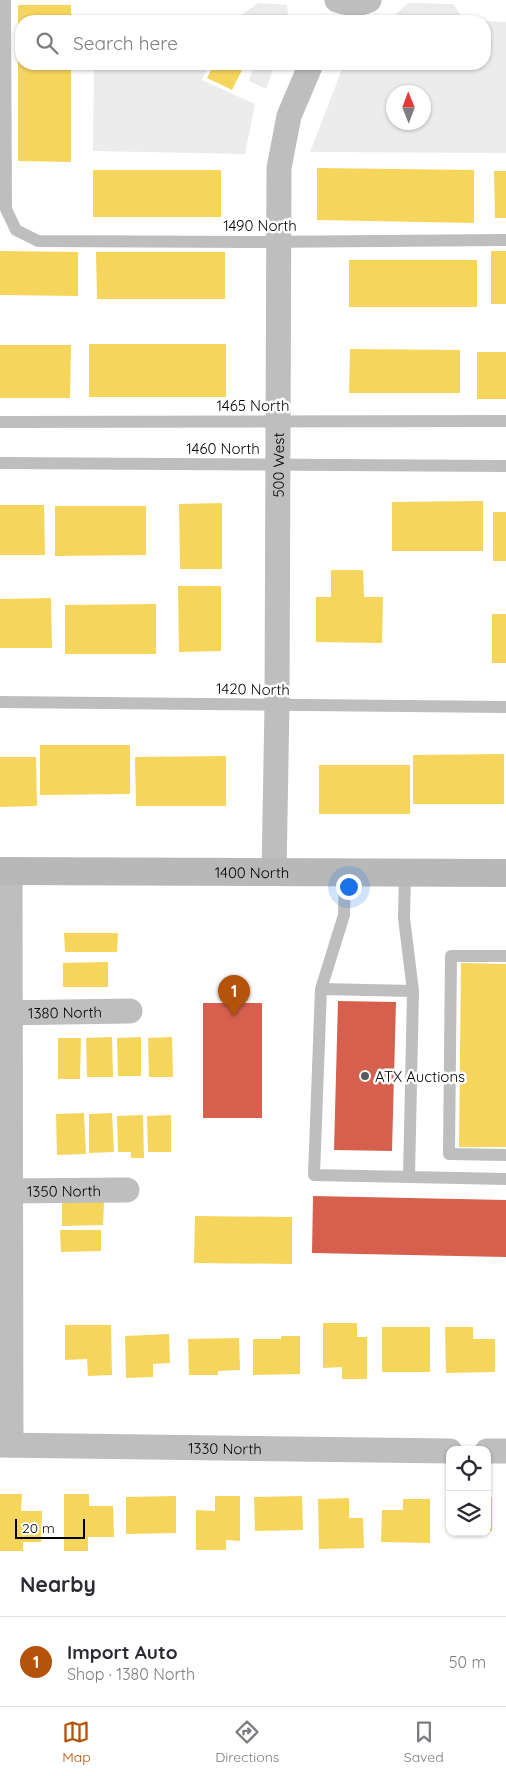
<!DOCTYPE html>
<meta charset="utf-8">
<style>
body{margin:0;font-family:Quicksand,sans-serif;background:#f7f7f7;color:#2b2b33}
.controls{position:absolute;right:15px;bottom:15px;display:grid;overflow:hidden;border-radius:10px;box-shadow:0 1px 4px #0004}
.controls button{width:45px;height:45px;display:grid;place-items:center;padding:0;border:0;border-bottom:1px solid #e1e1e2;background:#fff;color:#2b2b33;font:25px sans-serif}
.compass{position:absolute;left:386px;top:85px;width:45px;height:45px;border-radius:50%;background:#fff;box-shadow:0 1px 4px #0004;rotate:359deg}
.scale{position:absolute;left:15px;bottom:12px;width:70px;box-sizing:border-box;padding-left:5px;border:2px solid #000;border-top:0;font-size:14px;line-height:18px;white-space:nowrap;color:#000;-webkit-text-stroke:4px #fff;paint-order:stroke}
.you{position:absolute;left:348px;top:886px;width:18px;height:18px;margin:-12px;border:4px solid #fff;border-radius:50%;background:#1a73e8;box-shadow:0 0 0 8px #1a73e833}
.badge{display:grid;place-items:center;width:32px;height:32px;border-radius:50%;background:#b45309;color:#fff;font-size:16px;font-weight:700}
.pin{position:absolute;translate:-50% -41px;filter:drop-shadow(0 1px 2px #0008)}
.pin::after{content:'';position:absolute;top:26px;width:18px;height:15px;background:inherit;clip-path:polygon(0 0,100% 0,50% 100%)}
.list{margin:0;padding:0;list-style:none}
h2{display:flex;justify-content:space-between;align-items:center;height:65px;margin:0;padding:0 20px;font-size:21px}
h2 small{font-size:16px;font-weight:400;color:#7c7c81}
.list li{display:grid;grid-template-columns:32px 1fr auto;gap:15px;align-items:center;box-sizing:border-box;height:90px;padding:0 20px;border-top:1px solid #e1e1e2}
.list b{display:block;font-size:19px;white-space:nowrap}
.list p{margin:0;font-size:16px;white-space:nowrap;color:#7c7c81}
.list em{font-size:16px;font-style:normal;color:#7c7c81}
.icon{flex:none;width:28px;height:28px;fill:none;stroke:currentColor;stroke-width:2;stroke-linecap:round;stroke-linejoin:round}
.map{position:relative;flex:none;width:506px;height:1551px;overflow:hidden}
.search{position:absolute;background:#fff;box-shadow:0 1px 4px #0004;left:15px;right:15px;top:15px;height:55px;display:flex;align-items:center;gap:12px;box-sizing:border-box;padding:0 18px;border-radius:20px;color:#7c7c81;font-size:19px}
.sheet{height:155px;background:#fff}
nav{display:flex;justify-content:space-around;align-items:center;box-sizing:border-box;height:70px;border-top:1px solid #e1e1e2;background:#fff;font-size:14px;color:#7c7c81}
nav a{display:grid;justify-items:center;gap:2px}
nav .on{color:#b45309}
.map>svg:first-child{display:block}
.green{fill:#ececec;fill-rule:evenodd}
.homes{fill:#f6d55c}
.shops{fill:#d6604d}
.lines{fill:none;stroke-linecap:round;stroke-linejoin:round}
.service{stroke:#bebebe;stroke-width:12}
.minor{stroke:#bebebe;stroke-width:25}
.secondary{stroke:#b8b8b8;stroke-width:28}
.poi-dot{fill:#595959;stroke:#fff;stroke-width:2}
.labels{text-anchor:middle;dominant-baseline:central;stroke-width:5;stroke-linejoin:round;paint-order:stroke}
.street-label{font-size:15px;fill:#000;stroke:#fff}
.poi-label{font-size:15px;fill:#000;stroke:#fff;text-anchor:start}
</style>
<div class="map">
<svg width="506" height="1551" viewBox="0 0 506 1551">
<rect width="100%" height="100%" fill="#fff"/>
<path class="green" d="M258,3L287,5L289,21H95V15L237,18Z
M408,3L453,4L465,21H481H389Z
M485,21L506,22V153L310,152L344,64H485ZM394,92H424V122H394Z
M94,64H209L202,80L255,104L245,154L93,151Z
M255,64H275L266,89L249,81Z"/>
<path class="homes" d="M18,5H71V21H21V64H71V162L18,161Z
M214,64H235L243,68L232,90L207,78Z
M317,168L474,170V223L317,220Z
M93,170H221V217H93Z
M494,171H506V218H495Z
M0,251L78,252V296L0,295Z
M491,251H506V304H491Z
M96,252H225V299H97Z
M349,260H477V307H349Z
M89,344H226V397H89Z
M0,345H71L70,398H0Z
M350,349L460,350V393H349Z
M477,352H506V399H477Z
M483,501V551H392V502Z
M222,503V569H180L179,504Z
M0,505H44L45,555H0Z
M55,506H146V555L55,556Z
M493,512H506V561H493Z
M331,570H363L364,597H383L382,643L316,642V597H331Z
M178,586H221V651L179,652Z
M51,598L52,648H0V599Z
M156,604V654H65V605Z
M492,614H506V663H492Z
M40,745H130V794L40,795Z
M504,754V804H413V755Z
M226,756V806H136L135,757Z
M0,757H36L37,806L0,807Z
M319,765H410V814H319Z
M64,933H118L117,952H65Z
M108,962V987H63V963Z
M461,963L506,964V1147H459Z
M112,1037L113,1077H87L86,1038Z
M141,1037V1076H118L117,1038Z
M172,1037L173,1077H149L148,1038Z
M58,1038H81L80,1079H58Z
M84,1113L86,1154L57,1155L56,1114Z
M112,1113L114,1152L89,1153V1114Z
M143,1115L144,1158H131V1152H118L117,1116Z
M171,1115V1152H148L147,1116Z
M62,1202H104L103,1225L62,1226Z
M195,1216L292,1217V1264L194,1263Z
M60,1230H101V1251L61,1252Z
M323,1323H357V1337H367V1379H342V1367L323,1368Z
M65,1325H111L112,1375L88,1376L87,1359L65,1360Z
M382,1327H430V1372H382Z
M445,1327H473V1339H495V1372L446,1373Z
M169,1334L170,1363L153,1364V1377L126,1378L125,1336Z
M281,1336H300V1374L253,1375V1339H281Z
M239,1338L240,1370L218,1371V1375H189L188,1339Z
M0,1494H22L21,1511H42L41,1542H23V1551H0Z
M64,1494H89V1506H113L114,1537H88V1551H64Z
M176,1496V1533L126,1534V1497Z
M215,1496H240V1541L226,1540V1550H196V1510L215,1511Z
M302,1496L303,1530L255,1531L254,1497Z
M446,1496H450V1530H446Z
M487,1497H492V1531H487Z
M349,1498V1518H363L364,1548L319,1549L318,1499Z
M403,1499H430V1543L381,1542L382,1510H403Z"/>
<path class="shops" d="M338,1001L396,1002L392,1151L334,1150Z
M203,1003H262V1118H203Z
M313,1196L506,1200V1257L312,1253Z"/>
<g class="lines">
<path class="service" d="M5,0L6,209L16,230L38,241L249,242L506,240
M0,422L506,421
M0,463L506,466
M0,702L506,707
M345,873L344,915L321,989L314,1175L506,1179
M405,873L404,918L413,991L409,1177
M506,956H451L449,1154L506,1155
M321,989L413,991"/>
<g class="minor">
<path d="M337,0C348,4 358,5 369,0"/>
<path d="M10,871L11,1445"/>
<path id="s1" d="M274,873L277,705L279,168L289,116L311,64"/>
<path id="s2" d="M0,1013L130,1011"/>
<path id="s3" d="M0,1191L127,1190"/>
<path id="s4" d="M0,1445L450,1451"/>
<path d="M487,1451H506"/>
</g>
<path class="secondary" id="s5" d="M0,871L506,873"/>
</g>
<circle class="poi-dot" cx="365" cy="1076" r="5"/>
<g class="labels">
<g class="street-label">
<text x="260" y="225">1490 North</text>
<text x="253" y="405">1465 North</text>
<text x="223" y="448">1460 North</text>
<text stroke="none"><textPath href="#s1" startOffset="408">500 West</textPath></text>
<text transform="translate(253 689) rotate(1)">1420 North</text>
<text stroke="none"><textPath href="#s5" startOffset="252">1400 North</textPath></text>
<text stroke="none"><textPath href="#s2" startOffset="65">1380 North</textPath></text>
<text stroke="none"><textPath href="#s3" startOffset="64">1350 North</textPath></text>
<text stroke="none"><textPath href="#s4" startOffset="225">1330 North</textPath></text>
</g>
<g class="poi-label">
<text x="375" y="1076">ATX Auctions</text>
</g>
</g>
</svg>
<div class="controls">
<button><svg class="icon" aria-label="locate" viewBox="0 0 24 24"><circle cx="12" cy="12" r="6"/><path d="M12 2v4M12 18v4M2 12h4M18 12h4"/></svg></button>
<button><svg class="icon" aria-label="layers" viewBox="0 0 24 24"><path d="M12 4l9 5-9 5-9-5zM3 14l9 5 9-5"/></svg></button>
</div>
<svg class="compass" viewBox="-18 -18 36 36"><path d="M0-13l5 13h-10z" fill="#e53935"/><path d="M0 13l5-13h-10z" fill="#7c7c81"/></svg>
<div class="scale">20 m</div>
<div class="you"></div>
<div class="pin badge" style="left:234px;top:1016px">1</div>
<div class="search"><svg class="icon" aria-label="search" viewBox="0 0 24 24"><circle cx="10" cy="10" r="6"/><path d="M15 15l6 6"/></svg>Search here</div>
</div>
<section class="sheet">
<h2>Nearby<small></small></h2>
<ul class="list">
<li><span class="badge">1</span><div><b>Import Auto</b><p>Shop · 1380 North</p></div><em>50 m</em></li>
</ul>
</section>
<nav>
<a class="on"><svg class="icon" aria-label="map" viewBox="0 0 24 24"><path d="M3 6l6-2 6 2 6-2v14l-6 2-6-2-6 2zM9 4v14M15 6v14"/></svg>Map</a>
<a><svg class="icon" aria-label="directions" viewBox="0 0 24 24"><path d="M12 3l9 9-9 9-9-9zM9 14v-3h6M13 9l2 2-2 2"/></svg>Directions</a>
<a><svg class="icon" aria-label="saved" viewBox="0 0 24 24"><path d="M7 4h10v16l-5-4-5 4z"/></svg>Saved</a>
</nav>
